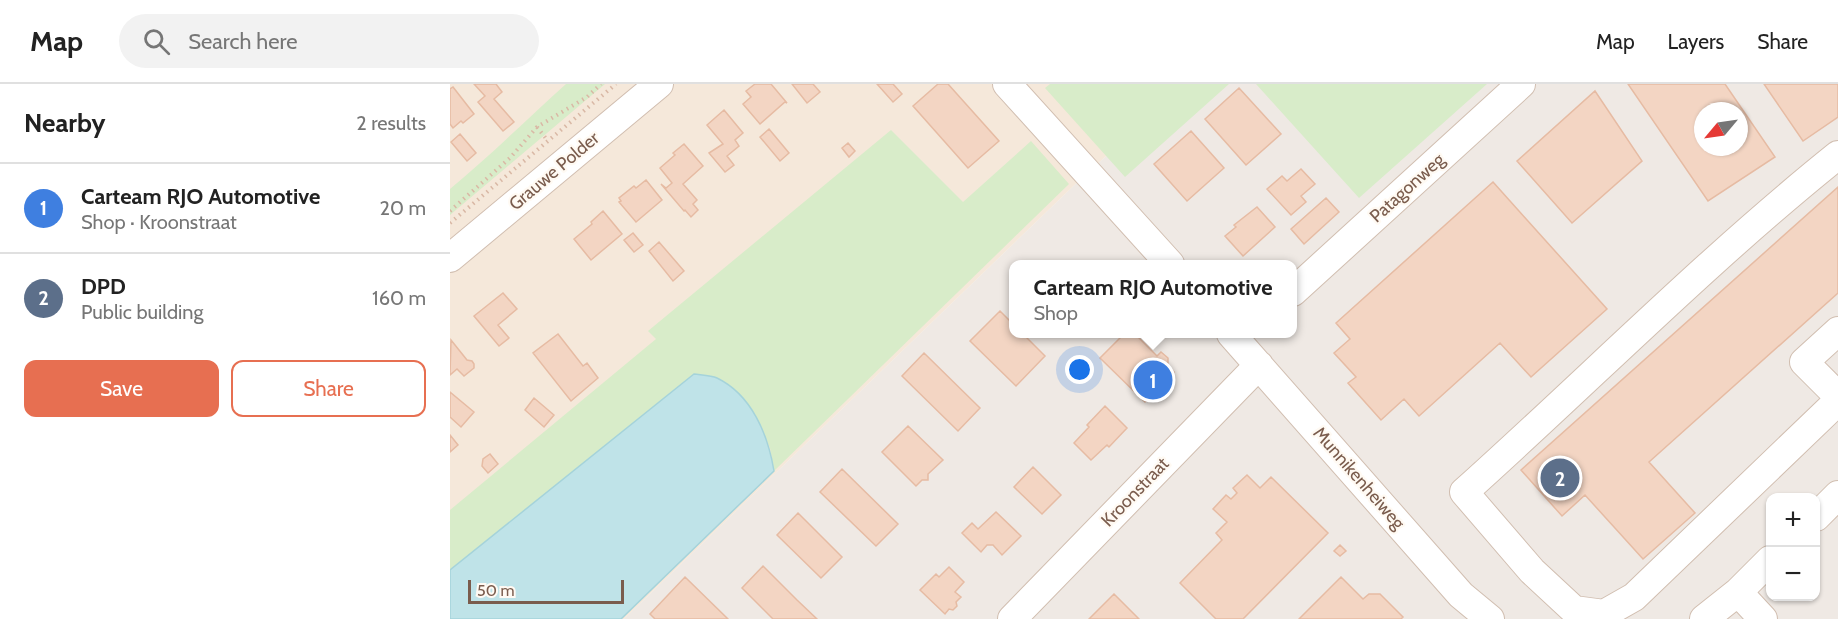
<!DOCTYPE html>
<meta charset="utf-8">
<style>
body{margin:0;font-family:Cabin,sans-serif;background:#f2f2f2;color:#222}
.controls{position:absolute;right:18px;bottom:18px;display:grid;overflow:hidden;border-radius:12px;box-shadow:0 2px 4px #0004}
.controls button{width:54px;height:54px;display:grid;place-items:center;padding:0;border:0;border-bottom:2px solid #e0e0e0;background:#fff;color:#222;font:30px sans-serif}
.compass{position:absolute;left:1244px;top:18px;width:54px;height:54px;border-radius:50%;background:#fff;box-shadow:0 2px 4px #0004;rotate:241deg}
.scale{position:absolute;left:18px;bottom:15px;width:156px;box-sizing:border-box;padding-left:6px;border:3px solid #7a5c4d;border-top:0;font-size:16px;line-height:21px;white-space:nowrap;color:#7a5c4d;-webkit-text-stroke:4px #fffaf3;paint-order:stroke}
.you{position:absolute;left:630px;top:286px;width:21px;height:21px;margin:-15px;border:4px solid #fff;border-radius:50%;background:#1a73e8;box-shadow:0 0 0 9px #1a73e833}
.badge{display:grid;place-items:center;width:39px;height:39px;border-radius:50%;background:#e76f51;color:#fff;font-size:20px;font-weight:700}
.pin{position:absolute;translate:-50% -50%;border:3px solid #fff;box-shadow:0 2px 6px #0006}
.popup{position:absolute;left:559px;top:176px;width:288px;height:78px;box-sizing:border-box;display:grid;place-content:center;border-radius:12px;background:#fff;filter:drop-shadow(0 2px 4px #0005);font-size:20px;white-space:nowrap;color:#767676}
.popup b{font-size:22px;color:#222}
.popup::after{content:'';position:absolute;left:50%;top:100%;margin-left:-12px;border:12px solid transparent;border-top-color:#fff}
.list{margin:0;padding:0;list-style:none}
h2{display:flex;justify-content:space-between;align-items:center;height:78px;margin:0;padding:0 24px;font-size:26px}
h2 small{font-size:20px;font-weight:400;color:#767676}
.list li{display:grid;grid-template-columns:39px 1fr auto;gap:18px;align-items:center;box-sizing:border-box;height:90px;padding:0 24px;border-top:2px solid #e0e0e0}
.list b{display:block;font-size:22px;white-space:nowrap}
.list p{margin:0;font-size:20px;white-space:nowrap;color:#767676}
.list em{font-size:20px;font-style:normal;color:#767676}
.actions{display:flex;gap:12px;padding:18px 24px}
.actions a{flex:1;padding:14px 0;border:2px solid #e76f51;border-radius:12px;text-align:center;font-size:21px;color:#e76f51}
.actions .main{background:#e76f51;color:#fff}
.icon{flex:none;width:33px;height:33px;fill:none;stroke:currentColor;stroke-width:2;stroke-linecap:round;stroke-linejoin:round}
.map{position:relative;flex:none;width:1388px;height:535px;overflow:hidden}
header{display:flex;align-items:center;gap:36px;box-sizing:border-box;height:84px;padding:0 30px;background:#fff;border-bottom:2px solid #e0e0e0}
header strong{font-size:28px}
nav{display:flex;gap:33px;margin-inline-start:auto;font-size:21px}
.search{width:420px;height:54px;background:#f2f2f2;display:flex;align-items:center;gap:15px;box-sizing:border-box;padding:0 21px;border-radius:33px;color:#767676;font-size:22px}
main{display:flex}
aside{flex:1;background:#fff}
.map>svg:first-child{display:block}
.residential{fill:#f5e8da}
.industrial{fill:#efe9e4;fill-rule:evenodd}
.green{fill:#d8ecc9}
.water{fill:#bfe3e8;stroke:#a5d3da;stroke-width:1.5}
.building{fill:#f3d5c3;stroke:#e6bba3;stroke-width:1.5;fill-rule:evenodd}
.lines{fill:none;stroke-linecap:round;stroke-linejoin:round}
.minor-casing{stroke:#d1beb0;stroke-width:30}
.path{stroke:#d9b8a5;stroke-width:4;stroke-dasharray:1.5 4.5;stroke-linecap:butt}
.minor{stroke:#fff;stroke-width:28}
.labels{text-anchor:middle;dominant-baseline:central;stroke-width:4.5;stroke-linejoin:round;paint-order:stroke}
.street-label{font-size:18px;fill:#7a5c4d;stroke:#fffaf3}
</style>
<header>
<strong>Map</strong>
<div class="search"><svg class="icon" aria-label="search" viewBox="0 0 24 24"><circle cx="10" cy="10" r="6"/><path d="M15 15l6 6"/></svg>Search here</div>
<nav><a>Map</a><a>Layers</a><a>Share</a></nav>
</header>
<main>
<aside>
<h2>Nearby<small>2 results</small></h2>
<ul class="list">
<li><span class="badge" style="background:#3f7fe0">1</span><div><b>Carteam RJO Automotive</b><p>Shop · Kroonstraat</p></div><em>20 m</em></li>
<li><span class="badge" style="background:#5c6f8a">2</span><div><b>DPD</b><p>Public building</p></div><em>160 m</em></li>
</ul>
<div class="actions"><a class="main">Save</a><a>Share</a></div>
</aside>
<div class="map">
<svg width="1388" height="535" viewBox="0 0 1388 535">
<rect width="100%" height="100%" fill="#fdf6ec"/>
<path class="residential" d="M0,0H739L638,88L174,535H0Z"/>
<path class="industrial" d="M739,0H1388V535H174L638,88ZM1253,27H1289V63H1253ZM564,180H843V250H564ZM1320,414H1366V512H1320Z"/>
<path class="green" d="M116,0H155L0,131V105C40,72 77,35 116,0Z
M600,0H779L675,93L595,4Z
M806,0H1037L909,114Z
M441,46L513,118L581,57L619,100L324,387L320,364L305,330L244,290L0,486V426L206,255L198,247Z"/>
<path class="water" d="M244,290C251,291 261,291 267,294C302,311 318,351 324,387L171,535H0V486Z"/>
<path class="building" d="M24,0H46L52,8L44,15L64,38L53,47L28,18L35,12Z
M305,0H321L337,19L335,18L310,40L293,20L301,13L296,7Z
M342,0H363L370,8L357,19Z
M427,0H443L452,10L443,18Z
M488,0H498L549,57L518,84L463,22Z
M1178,0H1275L1325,73L1258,117ZM1253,27H1289V63H1253Z
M1314,0H1388V33L1353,57Z
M3,3L24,30L13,39L11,37L3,44L0,40V5Z
M789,4L831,50L796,81L755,35Z
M1145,7L1192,77L1122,139L1067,77Z
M274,26L293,49L285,56L289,62L277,72L284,81L275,88L259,69L273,60L257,41Z
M319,45L339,69L330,77L310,53Z
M741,47L774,84L737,117L704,80Z
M10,50L26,69L17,77L1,58Z
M398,59L405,67L399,73L392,64Z
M234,60L253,82L233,100L247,116L243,120L248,126L241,133L235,126L234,127L211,100L216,104L222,99L210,84L225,71L223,69Z
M851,85L865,100L851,112L856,118L841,131L817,105L832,92L837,97Z
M196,96L212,116L186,138L169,118L171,117L169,114L184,102L186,104Z
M1043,98L1157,225L1081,293L1050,259L969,332L954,315L931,336L898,299L906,293L884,269L900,255L886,239Z
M1388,103V209L1199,378L1245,429L1193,475L1135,411L1112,432L1071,386Z
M876,114L889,128L854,160L841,145Z
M807,123L825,143L793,172L775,152L786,143L784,141Z
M153,127L172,150L141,176L124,155L142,140L141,138Z
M183,149L193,161L184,168L174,156Z
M209,158L234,187L223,197L199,167Z
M53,209L67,225L48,241L59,254L49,262L24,232Z
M550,227L564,241V250H573L595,272L566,302L520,257Z
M108,250L133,282L137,279L148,294L121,317L83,269Z
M674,250H685L707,272L711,268L718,274V282L724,288L718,294V302L712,309L708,305L695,318L650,274Z
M1,256L17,276L22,277L24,280V284L14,292L7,285L0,291Z
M474,269L530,324L508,347L452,292Z
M0,308L24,328L11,343L0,333Z
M84,314L104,331L94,343L75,326Z
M655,322L677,344L659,363L657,361L641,376L624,359L639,343L637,341Z
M458,342L493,376L478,390V396H472L466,402L432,368Z
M0,351L8,361L0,368Z
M40,370L48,380L38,389L32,382L33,375Z
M583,383L611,411L592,430L564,403Z
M392,385L448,440L426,462L370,408Z
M797,391L810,404L821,393L878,449L793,535H766L730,499L772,456L766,449L777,438L763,425L776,411L781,415L787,409L783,404Z
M546,428L571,452L552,471L543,461H537L531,468L512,449L522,439L528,445Z
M348,429L392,473L371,494L327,451Z
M890,461L896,467L890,472L884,467Z
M313,482L347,516L367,535H323L292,504Z
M499,483L514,498L505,508L511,513L506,518L507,522L503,526L499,525L495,530L470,506L486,490L489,493Z
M235,493L278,535H205L200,530Z
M891,493L913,515L919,510H930L953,533L951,535H849Z
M664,510L689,535H639Z"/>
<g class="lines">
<defs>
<path id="minor" d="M557,0L720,180
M1388,71C1257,176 1139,296 1014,408L1082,487L1124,526L1154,530L1184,513L1388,317
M0,174L209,0
M843,208L1071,0
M1388,247L1354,278L1388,312
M781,250L1011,511L1040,535
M1366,433L1388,411
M1288,508L1320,476
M562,535L809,281
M1254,535L1288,508L1313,535"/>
</defs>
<use href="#minor" class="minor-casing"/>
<path class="path" d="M87,43L98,57
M0,127L60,74L87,43L137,13L151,0
M0,139L166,0"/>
<use href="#minor" class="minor"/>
</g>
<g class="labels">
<g class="street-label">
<text transform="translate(104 87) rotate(-40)">Grauwe Polder</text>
<text transform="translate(957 104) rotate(-42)">Patagonweg</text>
<text transform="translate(909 394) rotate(49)">Munnikenheiweg</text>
<text transform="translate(685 408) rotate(-46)">Kroonstraat</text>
</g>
</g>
</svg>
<div class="controls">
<button>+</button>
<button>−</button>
</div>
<svg class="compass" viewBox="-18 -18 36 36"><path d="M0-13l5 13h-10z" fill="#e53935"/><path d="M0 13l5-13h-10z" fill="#767676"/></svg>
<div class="scale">50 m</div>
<div class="you"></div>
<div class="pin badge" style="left:703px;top:296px;background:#3f7fe0">1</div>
<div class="popup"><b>Carteam RJO Automotive</b>Shop</div>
<div class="pin badge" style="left:1110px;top:394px;background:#5c6f8a">2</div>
</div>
</main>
